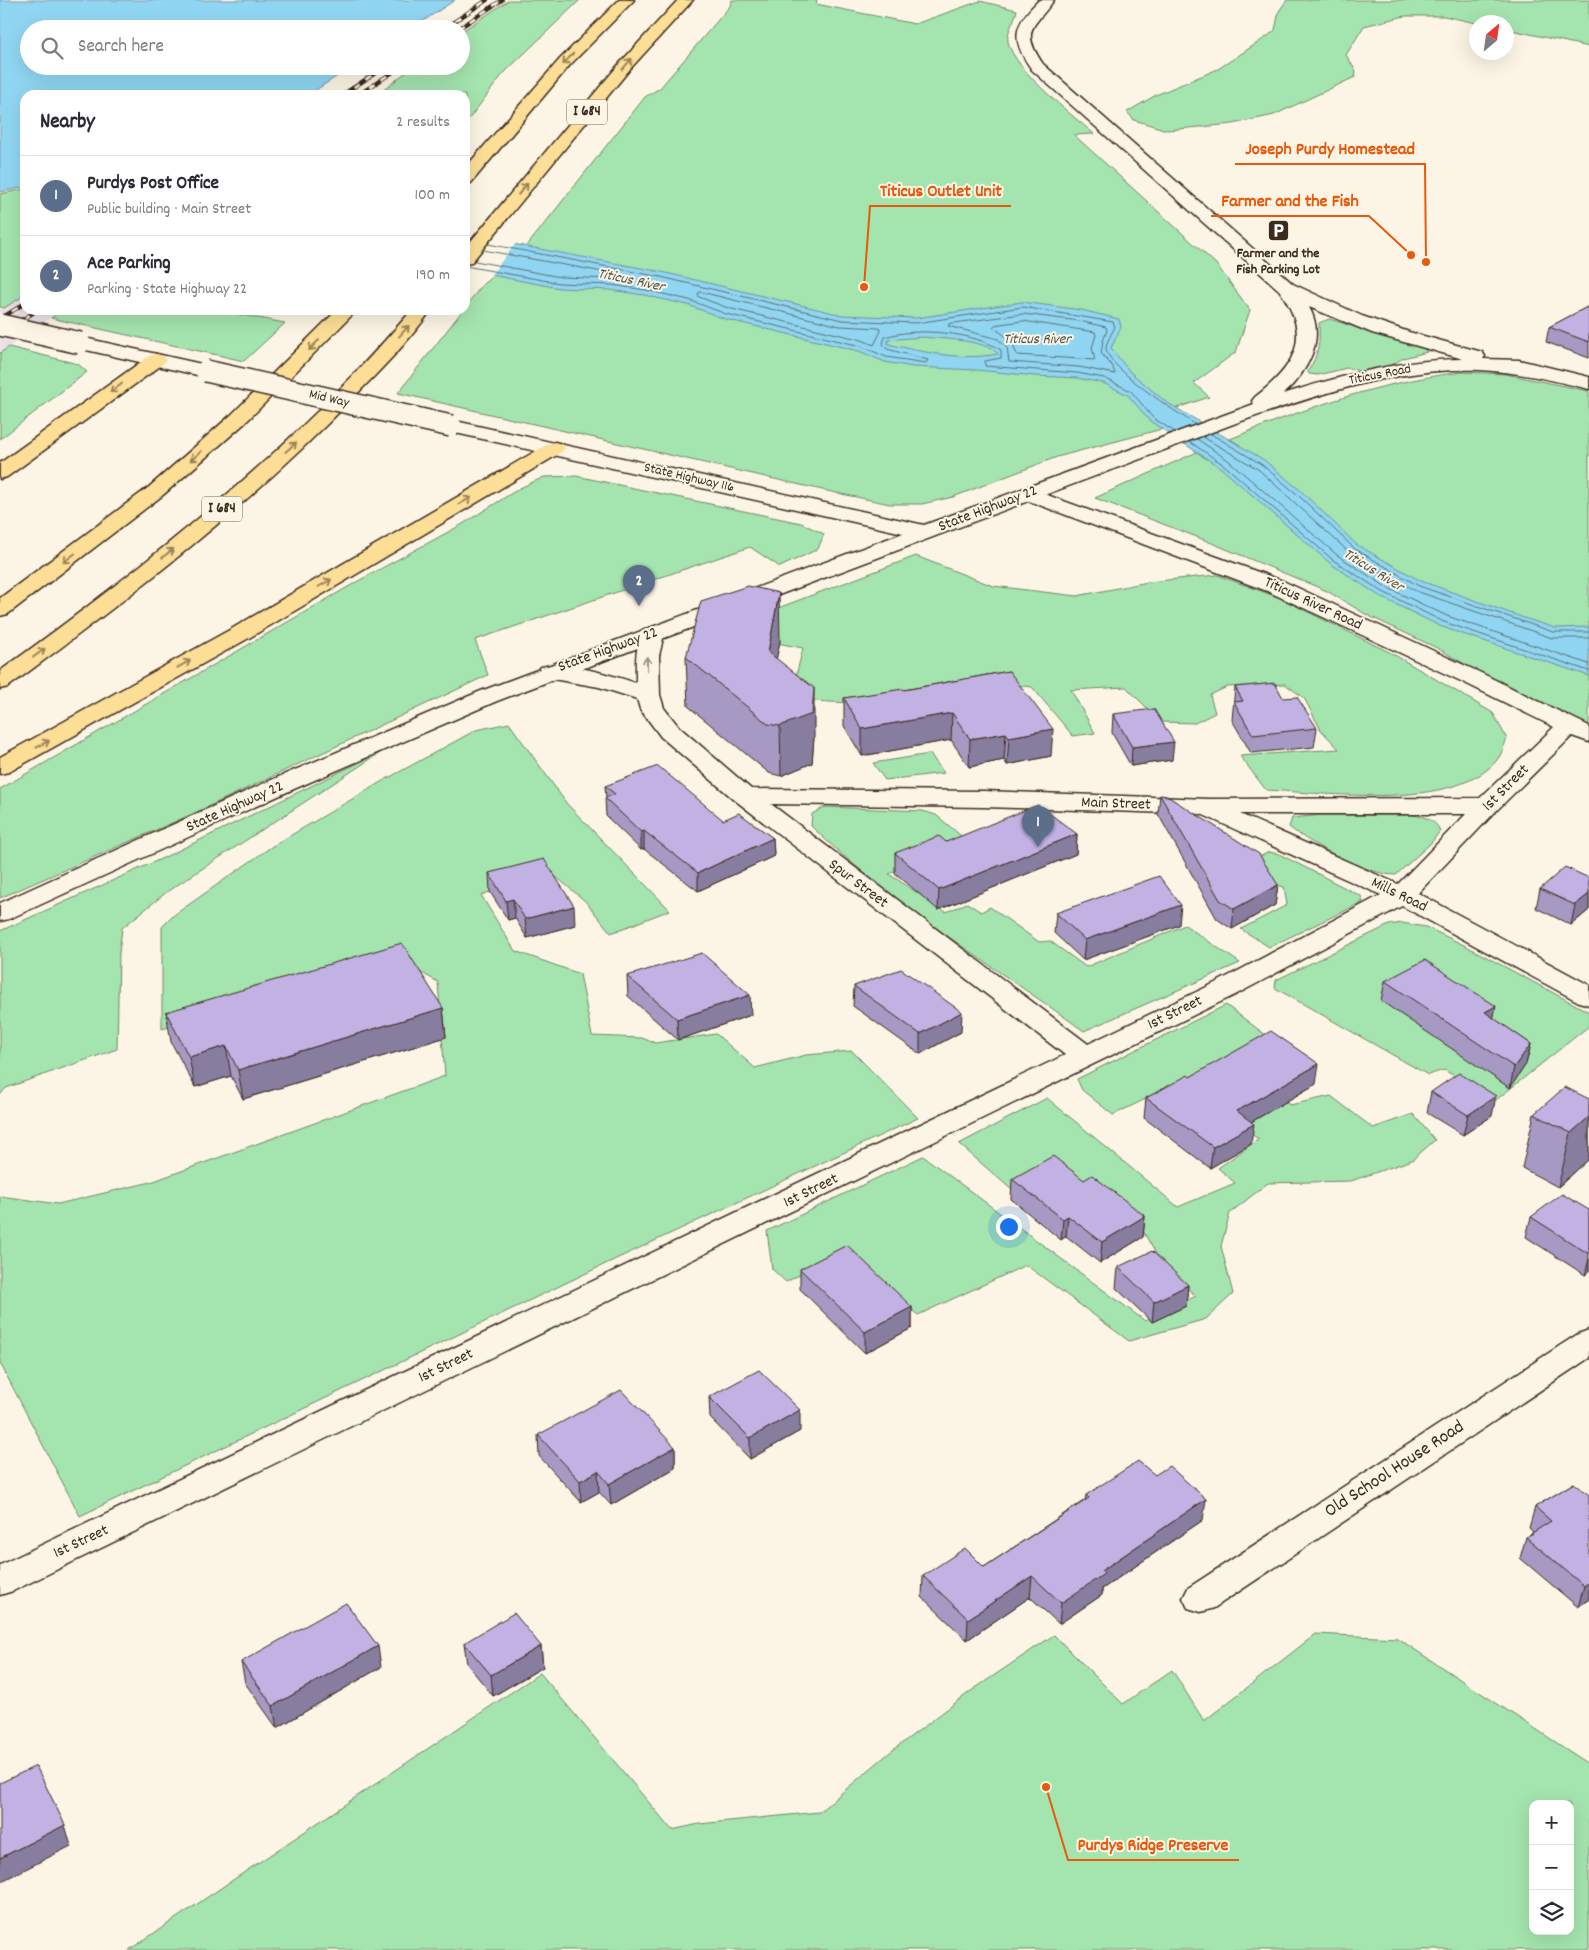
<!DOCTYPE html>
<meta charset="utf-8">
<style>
body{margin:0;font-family:Dekko,sans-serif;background:#f2f2f3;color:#2b2b33}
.controls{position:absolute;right:15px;bottom:15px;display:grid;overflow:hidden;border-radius:10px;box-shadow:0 5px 20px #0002}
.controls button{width:45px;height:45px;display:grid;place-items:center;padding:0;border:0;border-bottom:1px solid #e1e1e2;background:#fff;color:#2b2b33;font:25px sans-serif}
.compass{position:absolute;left:1469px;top:15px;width:45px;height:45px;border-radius:50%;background:#fff;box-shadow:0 5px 20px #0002;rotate:29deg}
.you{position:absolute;left:1008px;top:1226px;width:18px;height:18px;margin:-12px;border:4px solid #fff;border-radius:50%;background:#1a73e8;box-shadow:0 0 0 8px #1a73e833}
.badge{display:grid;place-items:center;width:32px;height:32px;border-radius:50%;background:#0f766e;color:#fff;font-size:16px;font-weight:700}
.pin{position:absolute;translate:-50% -41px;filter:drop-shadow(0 1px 2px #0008)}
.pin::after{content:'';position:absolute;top:26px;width:18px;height:15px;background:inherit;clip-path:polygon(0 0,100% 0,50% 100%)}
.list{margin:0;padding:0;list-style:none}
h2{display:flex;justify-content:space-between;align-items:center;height:65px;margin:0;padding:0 20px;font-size:21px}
h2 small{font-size:16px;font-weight:400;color:#7c7c81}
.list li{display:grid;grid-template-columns:32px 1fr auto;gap:15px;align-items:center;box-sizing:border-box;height:80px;padding:0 20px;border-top:1px solid #e1e1e2}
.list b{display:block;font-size:19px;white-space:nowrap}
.list p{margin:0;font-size:16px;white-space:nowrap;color:#7c7c81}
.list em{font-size:16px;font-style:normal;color:#7c7c81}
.icon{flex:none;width:28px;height:28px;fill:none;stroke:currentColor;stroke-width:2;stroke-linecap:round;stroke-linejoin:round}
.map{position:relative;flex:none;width:1589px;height:1950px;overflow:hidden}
.search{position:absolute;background:#fff;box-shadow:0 5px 20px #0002;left:20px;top:20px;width:450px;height:55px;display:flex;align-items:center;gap:12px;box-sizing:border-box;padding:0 18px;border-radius:28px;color:#7c7c81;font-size:19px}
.panel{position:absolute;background:#fff;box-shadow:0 5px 20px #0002;left:20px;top:90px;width:450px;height:225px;border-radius:15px}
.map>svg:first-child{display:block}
.built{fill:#eae1e4}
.green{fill:#a4e4ae;stroke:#708766;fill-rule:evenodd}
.water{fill:#90d6f2;stroke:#6e919d;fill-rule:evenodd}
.pier{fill:#fcf5e5}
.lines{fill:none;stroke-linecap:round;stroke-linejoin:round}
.shore{stroke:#5d6f73;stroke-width:1}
.street-casing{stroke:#3b2a1e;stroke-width:3}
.secondary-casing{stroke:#3b2a1e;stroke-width:3}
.highway-casing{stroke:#3b2a1e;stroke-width:3}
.street{fill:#fcf5e5;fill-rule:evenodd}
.secondary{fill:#fcf5e5;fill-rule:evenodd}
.highway{fill:#fcde96;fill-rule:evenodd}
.rail-far1-casing{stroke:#3b2a1e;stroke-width:4}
.rail-casing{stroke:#3b2a1e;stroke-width:4.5}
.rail-far1{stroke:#fcf5e5;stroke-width:2.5;stroke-dasharray:7;stroke-linecap:butt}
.rail{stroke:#fcf5e5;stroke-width:3;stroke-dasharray:9;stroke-linecap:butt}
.secondary-bridge-casing{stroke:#3b2a1e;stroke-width:24;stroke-linecap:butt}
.secondary-bridge{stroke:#fcf5e5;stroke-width:21}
.wall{fill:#a699c3;stroke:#3b2a1e}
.shaded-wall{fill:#877d9f;stroke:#3b2a1e}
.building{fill:#c1b2e3;stroke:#3b2a1e}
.oneway{stroke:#9c845a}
.oneway2{stroke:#9c9082}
.labels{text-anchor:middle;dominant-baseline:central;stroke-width:4;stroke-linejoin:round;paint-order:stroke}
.far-poi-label{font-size:14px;font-weight:bold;fill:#3b2a1e;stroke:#fcf5e5}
.far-street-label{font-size:14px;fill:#3b2a1e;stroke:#fcf5e5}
.shield{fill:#fcf5e5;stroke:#75675a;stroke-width:1}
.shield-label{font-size:15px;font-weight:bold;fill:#3b2a1e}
.far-water-label{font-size:15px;font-style:italic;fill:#505553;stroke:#fcf5e5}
.street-label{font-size:16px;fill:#3b2a1e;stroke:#fcf5e5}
.near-street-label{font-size:19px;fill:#3b2a1e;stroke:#fcf5e5}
.leader{fill:none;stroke:#e8590c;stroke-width:2}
.callout-dot{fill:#e8590c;stroke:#fcf5e5;stroke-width:2}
.callout-label{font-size:18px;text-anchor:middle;font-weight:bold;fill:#e8590c;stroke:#fcf5e5;stroke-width:4;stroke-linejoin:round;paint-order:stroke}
</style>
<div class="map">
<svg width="1589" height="1950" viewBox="0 0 1589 1950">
<rect width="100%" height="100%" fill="#fcf5e5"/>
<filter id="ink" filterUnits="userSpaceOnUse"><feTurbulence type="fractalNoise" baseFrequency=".02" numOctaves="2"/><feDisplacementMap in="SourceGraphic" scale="10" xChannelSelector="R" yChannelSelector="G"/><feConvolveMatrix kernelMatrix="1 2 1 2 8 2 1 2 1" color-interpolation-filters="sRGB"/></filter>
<g filter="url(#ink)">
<path class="built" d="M25,295V310H62L0,353V310Z"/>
<path class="green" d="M509,0H580L503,74L465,124V95H377L414,66H461V32Z
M732,0H817L816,4L915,24L980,1L1017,10C1015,21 1006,31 1008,42C1015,71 1071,114 1094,134L1074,135L1216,264L1250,310L1236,352L1194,383L1209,397L1148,418L1162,429L1057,457L953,497L922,504H890L827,491L398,393L463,310H465V307L483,284L494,275L503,276L645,97L660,88L730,6Z
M1287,0H1589V47L1507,29L1506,22L1476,23L1444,16H1405L1364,26L1346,55L1356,71L1355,77L1274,115L1233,124L1167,130L1134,120L1127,112L1156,95L1218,69L1268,36L1275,30L1279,11Z
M25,189V295L4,308L0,307V194Z
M62,310H215L285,323L244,361L51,318Z
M1329,319L1422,347L1427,352L1403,358L1377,375L1347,368L1318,375L1309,374L1308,371C1319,354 1320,343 1319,323Z
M9,347L78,364L87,372L0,439V353Z
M1462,372L1505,374L1589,391V728L1487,677L1437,648L1367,615L1327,591L1202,539L1095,498L1197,452L1206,459L1240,445L1230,439C1306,408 1379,382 1462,372Z
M576,476L801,523L824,534L818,549L780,567L750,547L475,640L488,675L190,815L0,898V789L360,580L461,525L520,488L544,477Z
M916,556L993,586L1077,596L1148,582L1217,575L1280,598L1393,654L1493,713L1507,739C1504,745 1502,754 1497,760C1456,811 1325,793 1266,790L1240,756L1339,749L1321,730L1304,698L1285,684L1227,687L1210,695L1215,713L1195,723L1161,722L1126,687L1071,690L1095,733L1073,736L1032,687L992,682L871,704L811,701L791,696L803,648L777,643L754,617Z
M509,723L567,804L670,910L611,933L585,901L549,871L481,895L515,951L580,974L592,1036L642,1038L655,1043L716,1034L755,1068L806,1055L852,1051L918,1118L618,1258L80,1516L0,1363V1196L58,1204L151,1182L445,1076L438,982L402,962L162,1029V927L174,915L271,847L381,782L476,730Z
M383,751L168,891L122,928L119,953L117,1049L6,1088L0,1095V931L163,858Z
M930,754L944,773L885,780L873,763Z
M825,807L923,811L936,815L965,839L889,874L946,912L967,903L981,912L990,907L1039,942L1050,941L1086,967L1185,925L1240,963L1084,1031C992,965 893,905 811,826L812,814Z
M1322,815H1413C1425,817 1435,819 1440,831L1431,843L1396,875C1368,875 1312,845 1289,827L1292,818Z
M1269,852L1279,854L1361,896L1363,902L1269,947L1241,929L1287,905L1284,887L1258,879L1200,888Z
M1402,923L1426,927L1466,946L1589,1012V1026L1496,1100L1444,1070L1428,1075L1275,988L1276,980L1389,925Z
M1226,1005L1267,1036L1219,1063L1290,1105L1331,1096L1373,1128L1413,1114L1435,1140L1412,1160L1351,1181L1268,1183L1230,1213L1221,1246L1233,1294L1206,1319L1129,1341L1026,1265L918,1315L841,1253L786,1282L772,1269L767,1231L923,1156L1145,1321L1196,1296L1164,1268L1143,1231L1101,1195L1012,1190L959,1144L1047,1098L1178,1207L1235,1183L1218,1168L1259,1139L1172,1086L1113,1115L1082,1090L1077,1079Z
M1316,1634L1397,1638L1589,1764V1950H129L540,1673L672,1830L699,1824L819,1812L889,1753L971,1691L1054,1635L1123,1704L1172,1670L1204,1721ZM1533,1804H1570V1931H1533Z"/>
<path class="water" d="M0,0H455L411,29H29V66H353L308,95H25V187L0,192Z
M465,235L662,272L842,315L916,318L1022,302L1081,310L1119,319L1121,327L1111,348L1130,372L1166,402L1264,460L1301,491L1357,545L1421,581L1524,618L1555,628L1589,627V676L1442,627L1381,597L1331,564L1221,468L1150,421L1128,395L1103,383L1077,378L1036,376L977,370L913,367L885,362L859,351L725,319L688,305L644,295L610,290L559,288L465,270ZM921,337C941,339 985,339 998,354C961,361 924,352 888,344V340Z"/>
<path class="pier" d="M465,233L517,242L489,277L465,273Z"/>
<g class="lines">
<path class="shore" d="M488,244L661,277L842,320L916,323L1023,307L1113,322L1115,327C1112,333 1106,342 1106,349C1108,368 1177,413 1195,424
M475,261L560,277L614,279L616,277L614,274L483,250
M465,266L559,283L611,285L646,290L689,300L726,314L861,346L886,357L926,363L928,360L887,349L883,344L885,337C916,327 974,332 1001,350V358L985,361V366L1077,373L1104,378L1131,391L1153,418L1175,432
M701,292L840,326L879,328L881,331L874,345L862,340L728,308L699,297L698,294Z
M1023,314L1079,321L1106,327L1107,330L1103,341L1101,353L1113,367L1115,374L1079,367L1009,362L1007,348L998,339L948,326L949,324Z
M1023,321L1095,332L1096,335L1092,348L1095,360L1017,355L1011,340L993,327L995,325Z
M1211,434L1261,464L1298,495L1355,549L1419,586L1553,632H1589
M1203,437L1258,469L1351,554L1416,591L1552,638H1589
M1197,439L1228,460L1337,555L1386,587L1447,616L1589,664
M1190,442L1224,465L1333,560L1383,592L1444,622L1589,671"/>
<defs>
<path id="street" d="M1028,488L1283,581L1479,672L1589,726V742L1572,736L1496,811L1418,893L1589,985V1005L1579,1002L1402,906L1237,994L13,1591L0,1595V1565L1065,1055L736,801L661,737L640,709L637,699L599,687L541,677L537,672L541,667C566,661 611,675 636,683C636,665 634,645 645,629L653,627L661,629L664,634L659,656L660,695L664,708L679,727L751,789L984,791L1209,799L1480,798L1554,727L1463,682L1267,591L1021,498L1017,494L1021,490ZM771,804L984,807L1201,814L1381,895L1217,982L1088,1044ZM1240,814H1466L1398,884Z
M1589,1330V1358L1214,1608L1201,1612L1188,1608L1183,1598L1188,1588L1578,1334Z"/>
<path id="secondary" d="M1039,0H1054C1035,27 1019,29 1043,64L1293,284L1362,316L1409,332L1482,352L1485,356L1483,359L1519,360L1589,377V389C1553,380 1518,372 1480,370C1396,367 1314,396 1236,423L497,701L287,792L9,919L0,921V903L269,781L481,691L903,533L451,432L444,430L441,426L444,422L451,420L924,525L1254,404L1252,401L1255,397C1297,365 1312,336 1279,290L1032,70C1011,40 1012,26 1039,0ZM1309,307L1372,333L1463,359C1402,359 1341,376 1283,394C1307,373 1327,339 1309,307Z
M80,337L206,365L213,367L216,371L213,375L206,377L73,347L70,343L73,339Z"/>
<path id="highway" d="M619,0H634L570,65L471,183L465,184V168L560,59Z
M678,0H693L630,69L471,263L465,264V248L620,63Z
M337,310H357L245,423L163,495L8,614L0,616V598L149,487L231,415Z
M412,310H431C409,342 380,370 353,398C249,506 129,598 8,687L0,689V671C112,590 221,506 319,410C352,378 382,344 412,310Z
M156,354L163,356L166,360L163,364L7,477L0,479V463L149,356Z
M555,442L562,444L565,448L562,452L249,638L9,772L0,774V757L233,628L548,444Z"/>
</defs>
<use href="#street" class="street-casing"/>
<use href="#secondary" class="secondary-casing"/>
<use href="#highway" class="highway-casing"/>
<use href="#street" class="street"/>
<use href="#secondary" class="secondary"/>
<use href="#highway" class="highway"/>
<defs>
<path id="rail-far1" d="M443,29L487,0
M458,29L502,0
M342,95L386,66
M358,95L402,66
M0,319L25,303
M24,319L37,310"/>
<path id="rail" d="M0,319L2,318
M0,335L25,318"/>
</defs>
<use href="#rail-far1" class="rail-far1-casing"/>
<use href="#rail" class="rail-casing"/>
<use href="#rail-far1" class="rail-far1"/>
<use href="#rail" class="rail"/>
<defs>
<path id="secondary-bridge" d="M0,325L80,343
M206,371L451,426"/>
</defs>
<use href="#secondary-bridge" class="secondary-bridge-casing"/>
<use href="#secondary-bridge" class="secondary-bridge"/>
</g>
<path class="wall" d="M1589,306V358L1546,342L1549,327Z
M780,641L776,659L814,737L812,763L781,776L769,773L688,706L686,657Z
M1009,671L1051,756L1007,765L1004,760L969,767L951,740L862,756L844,726V698L904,690Z
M1235,687L1283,698L1317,728L1314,747L1251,753L1232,720Z
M1113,714L1172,760L1131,766L1112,733Z
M605,786L723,820L773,838L774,856L698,891L644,849L641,850L606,816L605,798H606Z
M1160,795L1278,885L1275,905L1232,929L1217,919L1158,814Z
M1077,834L1076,854L938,910L895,873V853L946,842Z
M489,873L575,925L527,938L515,918L508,920L490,892Z
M1589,878V910L1571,925L1536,908L1540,889Z
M1056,913L1179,925L1083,960L1054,933Z
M627,976L751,1015L678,1040L628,996Z
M1385,981L1493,1018L1531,1044L1526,1064L1510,1088L1381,1001Z
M854,986L961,1032L920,1054L853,1006Z
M443,1008L446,1037L243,1099L231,1076L195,1087L171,1042L166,1012Z
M1190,1077L1316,1084L1251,1122V1144L1210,1168L1144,1118L1146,1098Z
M1431,1092L1492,1116L1463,1135L1427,1113Z
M1589,1099V1154L1588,1160L1558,1187L1522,1168L1534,1114Z
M1012,1179L1084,1180L1145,1216L1143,1237L1100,1263L1066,1236L1061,1240L1011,1199Z
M1589,1210V1272L1585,1275L1526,1237L1531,1217Z
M1118,1267L1188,1285L1186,1306L1152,1322L1116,1288Z
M800,1269L912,1307V1328L865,1353L800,1289Z
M709,1397L800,1431L750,1459L710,1418Z
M538,1435L675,1447V1468L611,1505L599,1492L581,1502L539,1456Z
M1574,1483L1589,1599L1578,1607L1520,1558L1526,1537L1533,1532L1529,1528L1535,1507Z
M1086,1495L1203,1520L1102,1589V1595L1059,1624L1030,1597L967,1640L922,1597L923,1576L984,1567L1085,1500Z
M464,1643L541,1646L543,1667L493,1696L467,1664Z
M241,1662L381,1667L277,1728L245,1683Z"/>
<path class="shaded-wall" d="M779,593L780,641L768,701V652Z
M814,688V737L812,763L781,776L780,726Z
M952,713L951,740L862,756V729Z
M1053,729L1051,756L1007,765L1009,737Z
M1006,733L1004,760L969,767L970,739Z
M1174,742L1172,760L1131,766L1132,747Z
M644,831V849L641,850V832Z
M1077,834L1076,854L938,910L939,890Z
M773,838L774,856L698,891V873Z
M1278,885L1275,905L1232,929L1234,909Z
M1589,894V910L1571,925L1575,905Z
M513,899L515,918L508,920L506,901Z
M1181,905L1179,925L1083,960L1085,940Z
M574,906L575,925L527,938L525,919Z
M750,995L751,1015L678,1040L677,1019Z
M1496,1006L1492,1026L1485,1012Z
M443,1008L446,1037L243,1099L238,1070Z
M962,1012L961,1032L920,1054V1034Z
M1531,1044L1526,1064L1510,1088L1514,1067Z
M226,1046L231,1076L195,1087L189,1057Z
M1319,1064L1316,1084L1234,1132L1237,1111Z
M1496,1096L1492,1116L1463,1135L1468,1115Z
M1589,1117V1154L1588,1160L1558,1187L1571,1133Z
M1254,1124L1251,1144L1210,1168L1213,1147Z
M1068,1216L1066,1236L1061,1240L1063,1219Z
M1145,1216L1143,1237L1100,1263L1102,1242Z
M1589,1259V1272L1585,1275Z
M1188,1285L1186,1306L1152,1322L1154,1302Z
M912,1307V1328L865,1353V1332Z
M800,1410V1431L750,1459V1438Z
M675,1447V1468L611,1505L609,1484Z
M598,1471L599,1492L581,1502L580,1481Z
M1206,1499L1203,1520L1102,1589V1595L1059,1624L1061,1603L1101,1571Z
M1032,1576L1030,1597L967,1640L968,1619Z
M1589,1582V1599L1578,1607L1584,1586Z
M378,1646L381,1667L277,1728L273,1706Z
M541,1646L543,1667L493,1696L491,1675Z
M65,1825L71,1846L0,1882V1858Z"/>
<path class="building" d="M1589,306V342L1549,327Z
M748,586L779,593L768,652L814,688L812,714L780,726L768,724L686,657L701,601Z
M1009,671L1053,729L1009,737L1006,733L970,739L952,713L862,729L844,698L903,689L904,690Z
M1275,683L1283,698L1297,697L1317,728L1253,735L1234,702L1243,701L1235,687Z
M1154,709L1174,742L1132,747L1113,714Z
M658,766L723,820L739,813L773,838L698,873L644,831L641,832L605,798L615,794L605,786Z
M1160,795L1167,796L1259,854L1278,885L1234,909L1220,900Z
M1038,805L1077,834L939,890L895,853L939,836L946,842Z
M544,859L574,906L525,919L513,899L506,901L489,873Z
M1565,867L1589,878V894L1575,905L1540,889Z
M1159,876L1181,905L1085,940L1056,913Z
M402,943L443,1008L238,1070L226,1046L189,1057L166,1012Z
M702,953L750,995L677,1019L627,976Z
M1425,960L1496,1006L1485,1012L1531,1044L1514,1067L1385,981Z
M901,969L962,1012L920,1034L854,986Z
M1271,1031L1319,1064L1237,1111L1254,1124L1213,1147L1146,1098L1188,1075L1190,1077Z
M1459,1073L1496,1096L1468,1115L1431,1092Z
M1565,1087L1589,1099V1117L1571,1133L1534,1114Z
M1053,1156L1084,1180L1092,1175L1145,1216L1102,1242L1068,1216L1063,1219L1012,1179Z
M1562,1194L1589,1210V1254L1531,1217Z
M847,1245L912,1307L865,1332L800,1269Z
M1152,1251L1188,1285L1154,1302L1118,1267Z
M759,1370L800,1410L750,1438L709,1397Z
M621,1390L675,1447L609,1484L598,1471L580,1481L538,1435Z
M1138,1461L1155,1475L1169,1466L1206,1499L1101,1571L1104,1574L1061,1603L1032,1576L968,1619L923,1576L965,1548L984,1567L1089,1498L1086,1495Z
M1574,1483L1589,1495V1582L1584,1586L1526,1537L1551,1521L1535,1507Z
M346,1603L378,1646L273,1706L241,1662Z
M514,1613L541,1646L491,1675L464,1643Z
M36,1766L65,1825L0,1858V1783Z"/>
<defs><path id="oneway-shaft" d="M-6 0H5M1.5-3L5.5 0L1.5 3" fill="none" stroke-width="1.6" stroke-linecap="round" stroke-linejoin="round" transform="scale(1.25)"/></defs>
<g class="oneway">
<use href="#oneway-shaft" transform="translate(568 59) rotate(133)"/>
<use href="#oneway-shaft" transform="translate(627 64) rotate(-49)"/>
<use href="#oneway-shaft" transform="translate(523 189) rotate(-50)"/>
<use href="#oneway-shaft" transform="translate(404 331) rotate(-48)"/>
<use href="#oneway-shaft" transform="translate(314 345) rotate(134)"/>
<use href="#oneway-shaft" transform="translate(116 388) rotate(144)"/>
<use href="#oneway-shaft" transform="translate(291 447) rotate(-42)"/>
<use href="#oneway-shaft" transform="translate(196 456) rotate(139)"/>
<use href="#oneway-shaft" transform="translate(465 501) rotate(-30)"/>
<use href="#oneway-shaft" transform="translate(168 553) rotate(-39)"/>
<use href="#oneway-shaft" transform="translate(69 558) rotate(143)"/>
<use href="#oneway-shaft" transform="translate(325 583) rotate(-30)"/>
<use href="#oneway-shaft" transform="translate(39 653) rotate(-37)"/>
<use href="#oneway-shaft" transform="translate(184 664) rotate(-29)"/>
<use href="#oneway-shaft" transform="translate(43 744) rotate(-29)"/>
</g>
<use class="oneway2" href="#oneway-shaft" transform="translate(647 664) rotate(-91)"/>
</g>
<defs>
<symbol id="parking-square" viewBox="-11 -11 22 22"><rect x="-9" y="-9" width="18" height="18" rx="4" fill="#3b2a1e" stroke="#fcf5e5"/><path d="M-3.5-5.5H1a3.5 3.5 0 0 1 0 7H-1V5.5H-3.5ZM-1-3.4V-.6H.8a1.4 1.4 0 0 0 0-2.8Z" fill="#fff"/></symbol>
</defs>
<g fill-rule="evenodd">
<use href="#parking-square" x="1266" y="218" width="25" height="25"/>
</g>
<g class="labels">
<g class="far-poi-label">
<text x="1278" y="254">Farmer and the<tspan x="1278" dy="16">Fish Parking Lot</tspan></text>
</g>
<g class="far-street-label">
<text transform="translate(1380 375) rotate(-11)">Titicus Road</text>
<text transform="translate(329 399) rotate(13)">Mid Way</text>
<text transform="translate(689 478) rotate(13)">State Highway 116</text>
</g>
<g class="shield">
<rect x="567" y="99.5" width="40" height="25" rx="4"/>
<rect x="202" y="496.5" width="40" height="25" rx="4"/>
</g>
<g class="shield-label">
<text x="587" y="112">I 684</text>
<text x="222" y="509">I 684</text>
</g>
<g class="far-water-label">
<text transform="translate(631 281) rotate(12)">Titicus River</text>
<text x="1037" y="340">Titicus River</text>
<text transform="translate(1373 571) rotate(32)">Titicus River</text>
</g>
<g class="street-label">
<text transform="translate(988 509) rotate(-21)">State Highway 22</text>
<text transform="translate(1313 604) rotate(25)">Titicus River Road</text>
<text transform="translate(608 650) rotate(-20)">State Highway 22</text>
<text transform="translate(1506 788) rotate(-45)">1st Street</text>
<text transform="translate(1116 804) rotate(2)">Main Street</text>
<text transform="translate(235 807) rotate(-24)">State Highway 22</text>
<text transform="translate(858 884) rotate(37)">Spur Street</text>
<text transform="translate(1399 895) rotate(26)">Mills Road</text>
<text transform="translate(1175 1013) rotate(-26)">1st Street</text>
<text transform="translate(811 1191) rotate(-26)">1st Street</text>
<text transform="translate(446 1366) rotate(-26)">1st Street</text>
<text transform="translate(81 1542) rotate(-25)">1st Street</text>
</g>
<g class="near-street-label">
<text transform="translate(1395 1470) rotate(-33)">Old School House Road</text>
</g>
</g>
<path class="leader" d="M1426 262L1425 164H1235M864 287L870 206H1011M1411 255L1369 216H1211M1046 1787L1068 1860H1239"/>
<g class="callout-dot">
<circle cx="1426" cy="262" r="5"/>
<circle cx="864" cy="287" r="5"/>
<circle cx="1411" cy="255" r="5"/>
<circle cx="1046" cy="1787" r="5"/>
</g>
<g class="callout-label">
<text x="1330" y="154">Joseph Purdy Homestead</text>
<text x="941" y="196">Titicus Outlet Unit</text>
<text x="1290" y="206">Farmer and the Fish</text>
<text x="1153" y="1850">Purdys Ridge Preserve</text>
</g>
</svg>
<div class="controls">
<button>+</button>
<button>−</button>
<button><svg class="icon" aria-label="layers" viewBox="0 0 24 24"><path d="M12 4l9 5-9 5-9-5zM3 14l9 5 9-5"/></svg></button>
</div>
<svg class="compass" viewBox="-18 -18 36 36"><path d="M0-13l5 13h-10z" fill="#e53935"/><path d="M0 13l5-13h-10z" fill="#7c7c81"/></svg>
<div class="you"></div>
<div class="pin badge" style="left:1038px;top:847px;background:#5c6f8a">1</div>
<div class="pin badge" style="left:639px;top:606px;background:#5c6f8a">2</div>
<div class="search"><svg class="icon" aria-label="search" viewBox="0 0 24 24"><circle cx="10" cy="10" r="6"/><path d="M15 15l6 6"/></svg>Search here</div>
<section class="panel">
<h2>Nearby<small>2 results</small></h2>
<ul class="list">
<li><span class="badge" style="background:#5c6f8a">1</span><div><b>Purdys Post Office</b><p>Public building · Main Street</p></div><em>100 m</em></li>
<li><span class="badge" style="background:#5c6f8a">2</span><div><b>Ace Parking</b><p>Parking · State Highway 22</p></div><em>190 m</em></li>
</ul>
</section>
</div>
